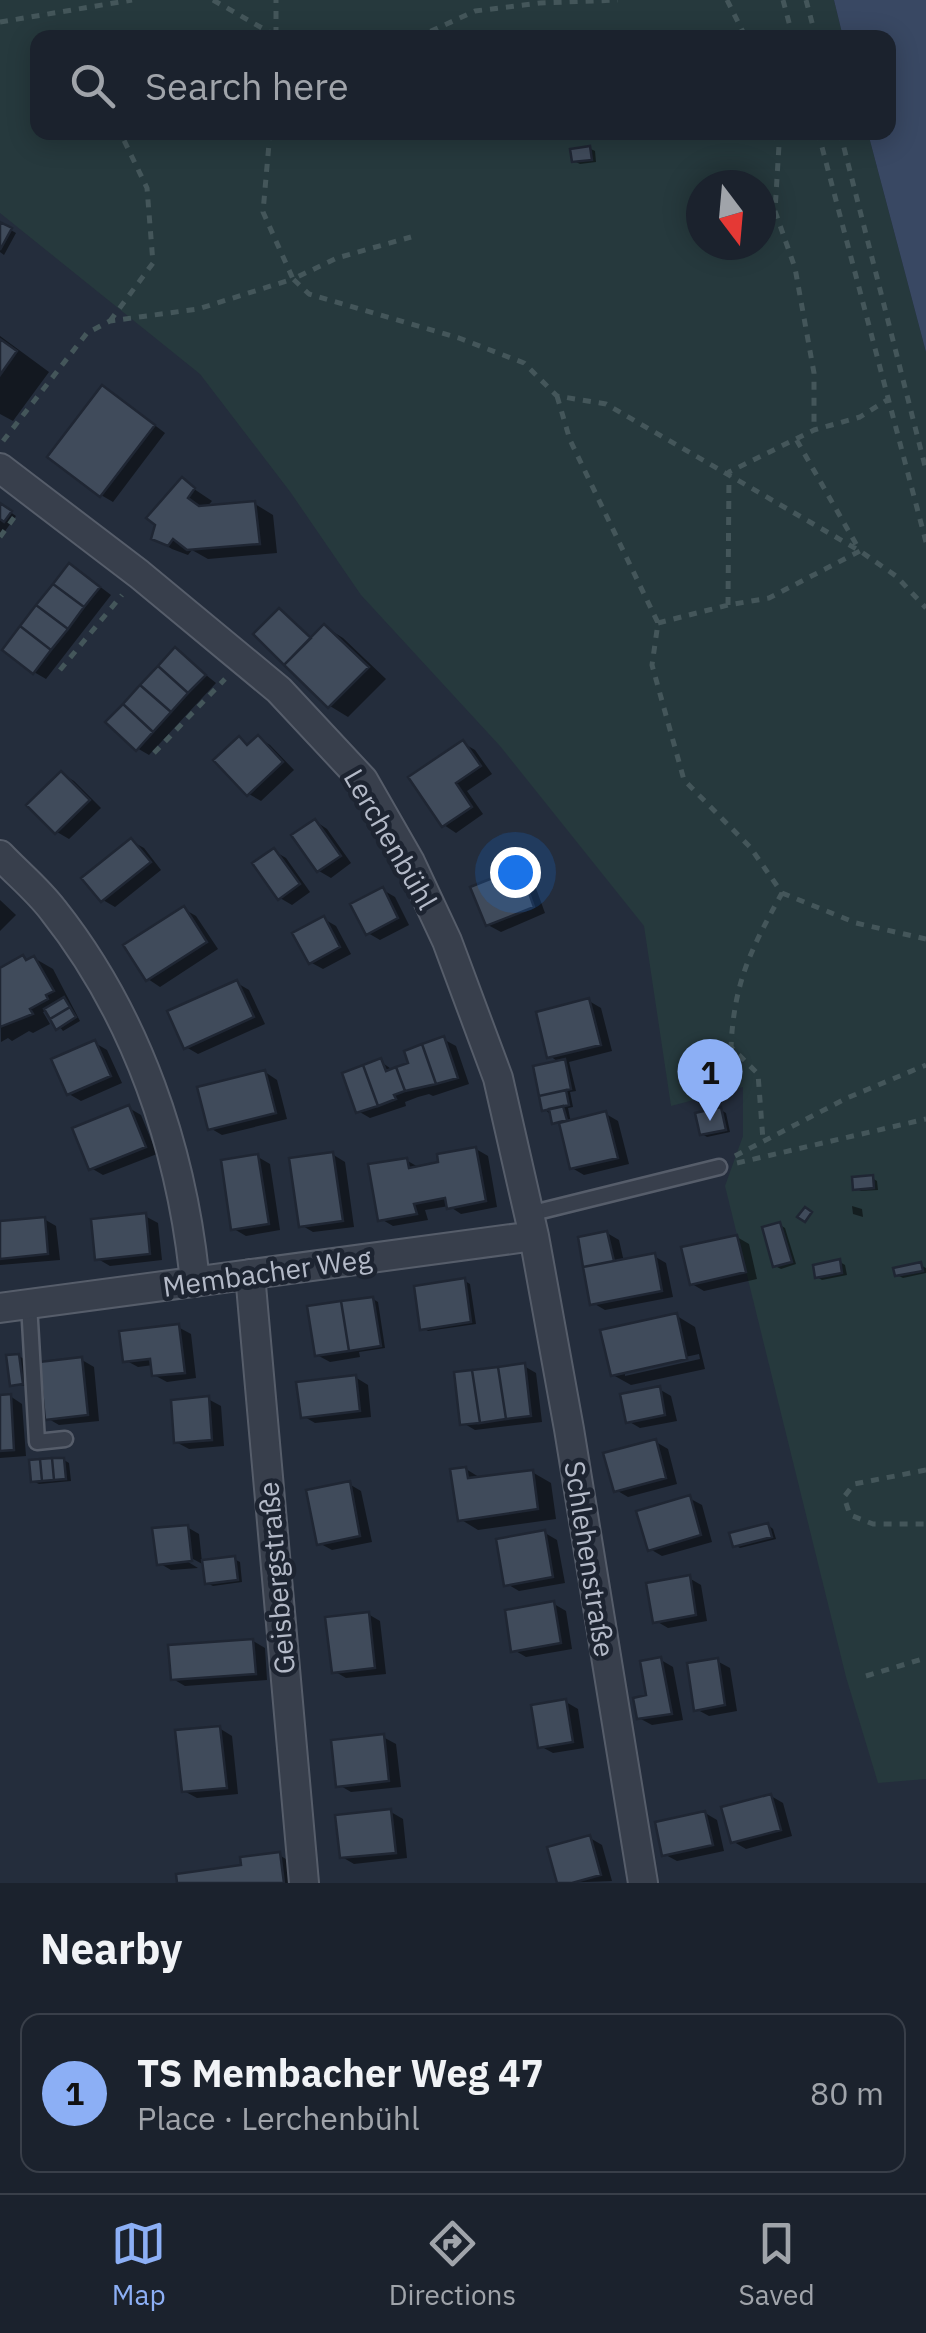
<!DOCTYPE html>
<meta charset="utf-8">
<style>
body{margin:0;font-family:"IBM Plex Sans",sans-serif;background:#242a35;color:#f1f3f6}
.compass{position:absolute;left:686px;top:170px;width:90px;height:90px;border-radius:50%;background:#1b222d;box-shadow:0 5px 25px #0003;rotate:164deg}
.you{position:absolute;left:515px;top:872px;width:35px;height:35px;margin:-25px;border:8px solid #fff;border-radius:50%;background:#1a73e8;box-shadow:0 0 0 15px #1a73e833}
.badge{display:grid;place-items:center;width:65px;height:65px;border-radius:50%;background:#8caff5;color:#111;font-size:32px;font-weight:700}
.pin{position:absolute;translate:-50% -82px;filter:drop-shadow(0 2px 5px #0008)}
.pin::after{content:'';position:absolute;top:52px;width:35px;height:30px;background:inherit;clip-path:polygon(0 0,100% 0,50% 100%)}
.list{margin:0;padding:0;list-style:none}
h2{display:flex;justify-content:space-between;align-items:center;height:130px;margin:0;padding:0 40px;font-size:42px}
h2 small{font-size:32px;font-weight:400;color:#a0a4aa}
.list li{display:grid;grid-template-columns:65px 1fr auto;gap:30px;align-items:center;box-sizing:border-box;height:160px;margin:0 20px 20px;padding:0 20px;border:2px solid #393f49;border-radius:20px}
.list b{display:block;font-size:38px;white-space:nowrap}
.list p{margin:0;font-size:32px;white-space:nowrap;color:#a0a4aa}
.list em{font-size:32px;font-style:normal;color:#a0a4aa}
.icon{flex:none;width:55px;height:55px;fill:none;stroke:currentColor;stroke-width:2;stroke-linecap:round;stroke-linejoin:round}
.map{position:relative;flex:none;width:926px;height:1883px;overflow:hidden}
.search{position:absolute;background:#1b222d;box-shadow:0 5px 25px #0003;left:30px;right:30px;top:30px;height:110px;display:flex;align-items:center;gap:25px;box-sizing:border-box;padding:0 35px;border-radius:20px;color:#a0a4aa;font-size:38px}
.sheet{height:310px;background:#1b222d}
nav{display:flex;justify-content:space-around;align-items:center;box-sizing:border-box;height:140px;border-top:2px solid #393f49;background:#1b222d;font-size:28px;color:#a0a4aa}
nav a{display:grid;justify-items:center;gap:5px}
nav .on{color:#8caff5}
.map>svg:first-child{display:block}
.green{fill:#26393d;fill-rule:evenodd}
.water{fill:#394863}
.shadow{fill:#0007;fill-rule:evenodd}
.building{fill:#404b5b;stroke:#1f2633;stroke-width:2.5}
.lines{fill:none;stroke-linecap:round;stroke-linejoin:round}
.service-casing{stroke:#565d6a;stroke-width:19}
.minor-casing{stroke:#565d6a;stroke-width:32}
.path{stroke:#44565a;stroke-width:5;stroke-dasharray:8 8;stroke-linecap:butt}
.service{stroke:#383f4c;stroke-width:14}
.minor{stroke:#383f4c;stroke-width:28}
.labels{text-anchor:middle;dominant-baseline:central;stroke-width:9;stroke-linejoin:round;paint-order:stroke}
.street-label{font-size:28px;fill:#b4bac8;stroke:#1d2431}
</style>
<div class="map">
<svg width="926" height="1883" viewBox="0 0 926 1883">
<rect width="100%" height="100%" fill="#242d3c"/>
<path class="green" d="M0,0H834L843,37L38,38V132L868,133L926,352V1779L878,1783L846,1677L725,1186L743,1136V1087L671,1106L644,926L500,746L361,595L291,493L200,374L0,213ZM701,185H761V245H701Z"/>
<path class="water" d="M834,0H926V352L868,133L888,132V38L843,37Z"/>
<path class="shadow" d="M589,148L595,151L596,162L580,164L574,161Z
M0,224L16,233L4,255L0,252Z
M0,336L49,372L13,421L0,414Z
M115,395L165,433L113,502L101,495Z
M182,481L212,501L206,508L255,504L273,515L277,553L208,559L192,550L188,555L172,549L154,538Z
M0,505L16,516L0,538Z
M82,573L111,595L46,679L34,672Z
M279,611L313,639L325,627L343,638L386,679L348,717L330,706Z
M175,650L216,683L149,755L137,748Z
M258,738L270,745L294,770L261,801L249,794L239,739L250,745Z
M463,743L475,750L492,774L467,791L483,814L456,833L444,825Z
M62,774L74,781L101,808L69,839L57,832L30,805Z
M315,821L327,829L351,863L331,878L319,871Z
M131,841L144,848L161,870L115,907L103,900Z
M274,851L286,858L310,892L292,905L280,898Z
M505,876L511,880L521,876L534,883L545,913L501,932L488,925Z
M383,890L395,897L409,925L380,940L368,933Z
M0,900L16,915L0,931Z
M184,909L196,916L218,949L160,987L148,979Z
M324,919L336,926L351,954L323,969L310,962Z
M23,958L29,961L34,958L53,969L80,1021L63,1031L47,1010L43,1012L50,1024L33,1033L29,1031L12,1041L8,1038L1,1042L0,971Z
M237,983L249,990L265,1024L198,1054L186,1047Z
M589,1001L601,1008L612,1051L569,1062L576,1091L570,1092L573,1107L568,1108L571,1123L606,1114L618,1121L629,1164L584,1175L572,1168L560,1125L545,1109L560,1063L550,1056Z
M443,1039L456,1046L469,1084L433,1096L429,1094L418,1097L405,1102L406,1106L370,1118L358,1111L380,1061L394,1071L411,1064Z
M95,1043L107,1050L122,1083L81,1101L69,1094Z
M265,1072L277,1080L287,1119L222,1135L210,1128Z
M129,1108L141,1115L157,1154L103,1175L91,1168Z
M721,1110L726,1113L730,1132L707,1137L702,1134Z
M476,1149L488,1156L497,1207L461,1214L449,1206L425,1210L428,1220L393,1226L381,1219L406,1160L420,1168Z
M332,1154L345,1162L354,1227L313,1232L301,1225Z
M258,1157L270,1164L280,1230L246,1236L234,1229Z
M872,1178L877,1181L878,1190L861,1191L855,1188Z
M852,1206L862,1209L863,1217L853,1214Z
M145,1216L158,1223L162,1260L110,1266L98,1259Z
M44,1219L56,1226L60,1260L0,1265V1224Z
M780,1225L785,1228L796,1264L781,1269L775,1266Z
M607,1233L619,1240L624,1262L654,1256L666,1263L673,1297L605,1310L593,1303Z
M737,1237L749,1244L757,1279L704,1291L692,1284Z
M840,1262L845,1265L847,1275L822,1280L817,1277Z
M920,1265L926,1268V1273L903,1278L897,1275Z
M465,1281L470,1284L476,1324L428,1331L423,1328Z
M373,1299L378,1302L385,1348L359,1352L360,1357L330,1362L317,1355Z
M677,1316L695,1327L705,1369L631,1385L613,1375ZM699,1354L700,1359L625,1376V1370Z
M178,1327L191,1334L196,1378L167,1382L154,1375L153,1365L138,1367L125,1360Z
M19,1356L24,1359L27,1386L12,1384Z
M82,1360L94,1367L99,1421L59,1425L47,1418Z
M524,1366L536,1373L542,1422L475,1430L463,1423Z
M355,1377L368,1385L371,1417L315,1423L303,1416Z
M659,1389L671,1396L677,1421L640,1428L628,1421Z
M10,1396L22,1404L26,1456L0,1458V1397Z
M208,1399L221,1406L224,1446L189,1449L176,1442Z
M656,1442L668,1449L677,1484L628,1497L616,1490Z
M64,1460L69,1463L71,1481L39,1484L33,1481Z
M466,1469L482,1479L532,1472L551,1483L556,1519L478,1530L460,1519Z
M349,1484L361,1491L372,1542L332,1550L319,1543Z
M689,1498L702,1505L712,1542L662,1556L650,1549Z
M768,1525L773,1529L776,1539L740,1548L735,1545Z
M187,1527L199,1534L202,1562L234,1559L240,1562L242,1582L213,1586L207,1583L206,1566L182,1553L180,1557L198,1568L171,1570L159,1563Z
M545,1533L557,1540L565,1583L519,1591L507,1584Z
M689,1578L701,1585L707,1621L668,1628L656,1621Z
M554,1604L566,1611L572,1649L526,1657L514,1650Z
M368,1614L380,1621L386,1674L346,1678L334,1671Z
M253,1641L265,1648L267,1680L185,1686L173,1679Z
M661,1660L673,1667L683,1720L652,1725L639,1718Z
M717,1661L730,1668L737,1711L709,1716L696,1709Z
M566,1702L578,1709L584,1748L553,1753L540,1746Z
M219,1728L232,1736L238,1794L197,1798L184,1791Z
M383,1737L396,1744L401,1787L351,1792L339,1785Z
M771,1796L783,1803L792,1836L746,1849L734,1842Z
M391,1812L403,1819L407,1858L354,1864L342,1857Z
M705,1813L717,1820L724,1851L677,1861L664,1854Z
M590,1838L602,1845L612,1881L559,1883Z
M279,1855L298,1866L300,1883H179Z"/>
<path class="building" d="M590,146L592,160L572,162L570,149Z
M0,222L12,228L0,250Z
M0,339L17,351L0,375Z
M102,385L155,425L100,497L47,457Z
M182,477L195,488L188,498L199,506L255,501L260,544L187,550L173,539L168,546L151,539L155,525L146,518Z
M0,503L12,511L4,522L0,519Z
M69,563L100,587L84,607L53,584Z
M53,584L84,607L68,629L36,605Z
M36,605L68,629L51,650L20,626Z
M279,608L311,638L284,665L253,634Z
M324,624L369,667L328,708L284,665Z
M20,626L51,650L33,674L2,650Z
M175,647L206,675L188,693L158,666Z
M158,666L188,693L171,712L140,685Z
M140,685L171,712L153,732L123,704Z
M123,704L153,732L136,751L105,722Z
M258,735L283,762L247,796L213,760L239,736L247,745Z
M463,740L481,766L456,783L472,807L442,827L408,777Z
M61,771L90,800L55,834L26,805Z
M315,819L341,856L317,872L291,835Z
M131,838L151,862L101,902L81,878Z
M274,848L300,884L278,900L252,863Z
M505,873L507,879L522,873L534,907L486,926L470,887Z
M383,887L398,918L366,935L350,904Z
M184,906L207,942L146,981L123,945Z
M324,916L340,947L309,964L292,933Z
M23,955L26,960L34,956L54,991L46,995L48,999L30,1009L33,1014L0,1027V968Z
M237,980L254,1017L184,1049L167,1011Z
M64,997L70,1007L50,1019L44,1009Z
M589,998L601,1045L547,1058L536,1012Z
M70,1007L76,1017L56,1030L50,1019Z
M444,1036L458,1078L436,1084L422,1044Z
M95,1040L111,1076L67,1095L51,1059Z
M422,1044L436,1084L405,1091L396,1067L408,1063L404,1051Z
M381,1058L386,1071L396,1067L405,1091L394,1095L396,1099L378,1106L363,1065Z
M565,1059L571,1089L539,1096L533,1066Z
M363,1065L378,1106L356,1113L342,1073Z
M265,1070L276,1113L208,1130L197,1087Z
M566,1090L569,1105L542,1111L539,1096Z
M129,1105L146,1147L89,1170L72,1128Z
M563,1106L567,1120L552,1124L549,1109Z
M721,1107L726,1130L700,1135L695,1113Z
M606,1111L618,1158L570,1169L559,1123Z
M476,1147L486,1201L447,1209L445,1198L414,1204L417,1214L378,1221L368,1164L407,1158L409,1168L438,1162L437,1154Z
M333,1152L343,1221L299,1227L289,1158Z
M258,1154L269,1224L231,1230L221,1160Z
M873,1175L874,1188L853,1190L852,1177Z
M805,1207L812,1212L805,1222L797,1217Z
M146,1213L150,1254L95,1260L91,1219Z
M45,1217L48,1254L0,1259V1221Z
M780,1222L792,1262L773,1267L762,1227Z
M607,1231L614,1261L583,1267L578,1237Z
M737,1235L746,1272L690,1285L681,1247Z
M655,1253L662,1291L590,1305L583,1267Z
M840,1259L842,1273L815,1278L813,1265Z
M921,1262L923,1271L895,1276L893,1268Z
M465,1278L471,1322L420,1330L414,1286Z
M373,1297L381,1346L349,1351L341,1301Z
M341,1301L349,1351L315,1356L307,1306Z
M677,1313L687,1359L611,1376L600,1330Z
M179,1324L185,1373L152,1376L150,1359L123,1362L119,1331Z
M19,1354L23,1384L10,1386L6,1355Z
M82,1357L88,1415L45,1420L39,1362Z
M525,1363L531,1416L506,1419L498,1367Z
M498,1367L506,1419L480,1423L472,1370Z
M472,1370L480,1423L460,1425L454,1372Z
M356,1375L360,1411L301,1418L296,1382Z
M660,1386L665,1415L626,1423L620,1394Z
M11,1394L14,1450L0,1451V1395Z
M209,1396L212,1440L174,1443L171,1400Z
M656,1439L666,1478L614,1492L603,1453Z
M52,1458L54,1480L42,1481L40,1459Z
M52,1458H64L66,1479L54,1480Z
M40,1459L42,1481L31,1482L29,1460Z
M466,1467L468,1478L533,1470L538,1509L458,1521L450,1469Z
M350,1481L360,1536L317,1545L306,1490Z
M690,1495L701,1535L648,1551L636,1511Z
M768,1523L772,1537L733,1547L729,1533Z
M188,1525L192,1561L157,1565L152,1528Z
M545,1530L553,1577L504,1586L496,1539Z
M235,1556L238,1580L205,1584L202,1560Z
M690,1575L696,1615L653,1623L646,1583Z
M554,1601L561,1643L511,1652L505,1610Z
M369,1612L375,1668L332,1673L325,1617Z
M253,1639L256,1674L171,1680L168,1645Z
M661,1657L672,1714L637,1719L633,1698L646,1695L640,1661Z
M718,1658L725,1705L694,1711L687,1663Z
M566,1699L573,1742L538,1748L531,1705Z
M220,1726L227,1788L182,1792L175,1730Z
M384,1734L389,1781L336,1787L331,1740Z
M771,1794L781,1830L731,1843L721,1807Z
M391,1809L396,1853L340,1858L335,1815Z
M705,1811L713,1845L662,1856L655,1822Z
M590,1835L601,1875L572,1883H557L547,1847Z
M280,1852L284,1883H177L176,1874L241,1865L240,1857Z"/>
<g class="lines">
<defs>
<path id="service" d="M529,1214L719,1167
M29,1304L37,1442L65,1439"/>
<path id="minor" d="M0,468L139,574L279,690L363,780L410,862L447,941L498,1078L534,1236L569,1429L643,1883
M0,855C17,873 38,890 53,910C137,1016 182,1149 195,1282
M250,1274L304,1883
M0,1308L534,1236"/>
</defs>
<use href="#service" class="service-casing"/>
<use href="#minor" class="minor-casing"/>
<path class="path" d="M213,0L276,36
M727,0L746,38
M783,0L793,38
M806,0L816,38
M0,22L132,0
M276,35V0
M416,38L475,11L540,3L618,0
M270,132L263,212L293,279L337,258L411,237
M774,132L779,145L775,211L795,268L814,373V428
M818,132L926,542
M840,132L926,470
M110,321L153,263L147,188L120,132
M557,396L570,440L658,623L652,665L684,780L750,847L782,893C751,949 734,982 731,1047L758,1074L763,1140
M3,441L87,333L110,321L198,309L293,279L309,294L459,338L524,363L557,396L606,404L860,551L896,576L926,608
M0,537L18,512
M728,605L729,472L814,430L860,417L887,400
M658,623L728,605L769,598L860,551L796,439
M60,670L122,595
M154,753L225,679
M782,893L856,923L926,939
M735,1156L847,1098L926,1065
M737,1163L926,1119
M926,1470L854,1484L844,1497L850,1515L873,1524H926
M866,1676L926,1658"/>
<use href="#service" class="service"/>
<use href="#minor" class="minor"/>
</g>
<g class="labels">
<g class="street-label">
<text transform="translate(391 839) rotate(60)">Lerchenbühl</text>
<text transform="translate(267 1272) rotate(-8)">Membacher Weg</text>
<text transform="translate(590 1559) rotate(81)">Schlehenstraße</text>
<text transform="translate(276 1578) rotate(-95)">Geisbergstraße</text>
</g>
</g>
</svg>
<svg class="compass" viewBox="-18 -18 36 36"><path d="M0-13l5 13h-10z" fill="#e53935"/><path d="M0 13l5-13h-10z" fill="#a0a4aa"/></svg>
<div class="you"></div>
<div class="pin badge" style="left:710px;top:1121px">1</div>
<div class="search"><svg class="icon" aria-label="search" viewBox="0 0 24 24"><circle cx="10" cy="10" r="6"/><path d="M15 15l6 6"/></svg>Search here</div>
</div>
<section class="sheet">
<h2>Nearby<small></small></h2>
<ul class="list">
<li><span class="badge">1</span><div><b>TS Membacher Weg 47</b><p>Place · Lerchenbühl</p></div><em>80 m</em></li>
</ul>
</section>
<nav>
<a class="on"><svg class="icon" aria-label="map" viewBox="0 0 24 24"><path d="M3 6l6-2 6 2 6-2v14l-6 2-6-2-6 2zM9 4v14M15 6v14"/></svg>Map</a>
<a><svg class="icon" aria-label="directions" viewBox="0 0 24 24"><path d="M12 3l9 9-9 9-9-9zM9 14v-3h6M13 9l2 2-2 2"/></svg>Directions</a>
<a><svg class="icon" aria-label="saved" viewBox="0 0 24 24"><path d="M7 4h10v16l-5-4-5 4z"/></svg>Saved</a>
</nav>
